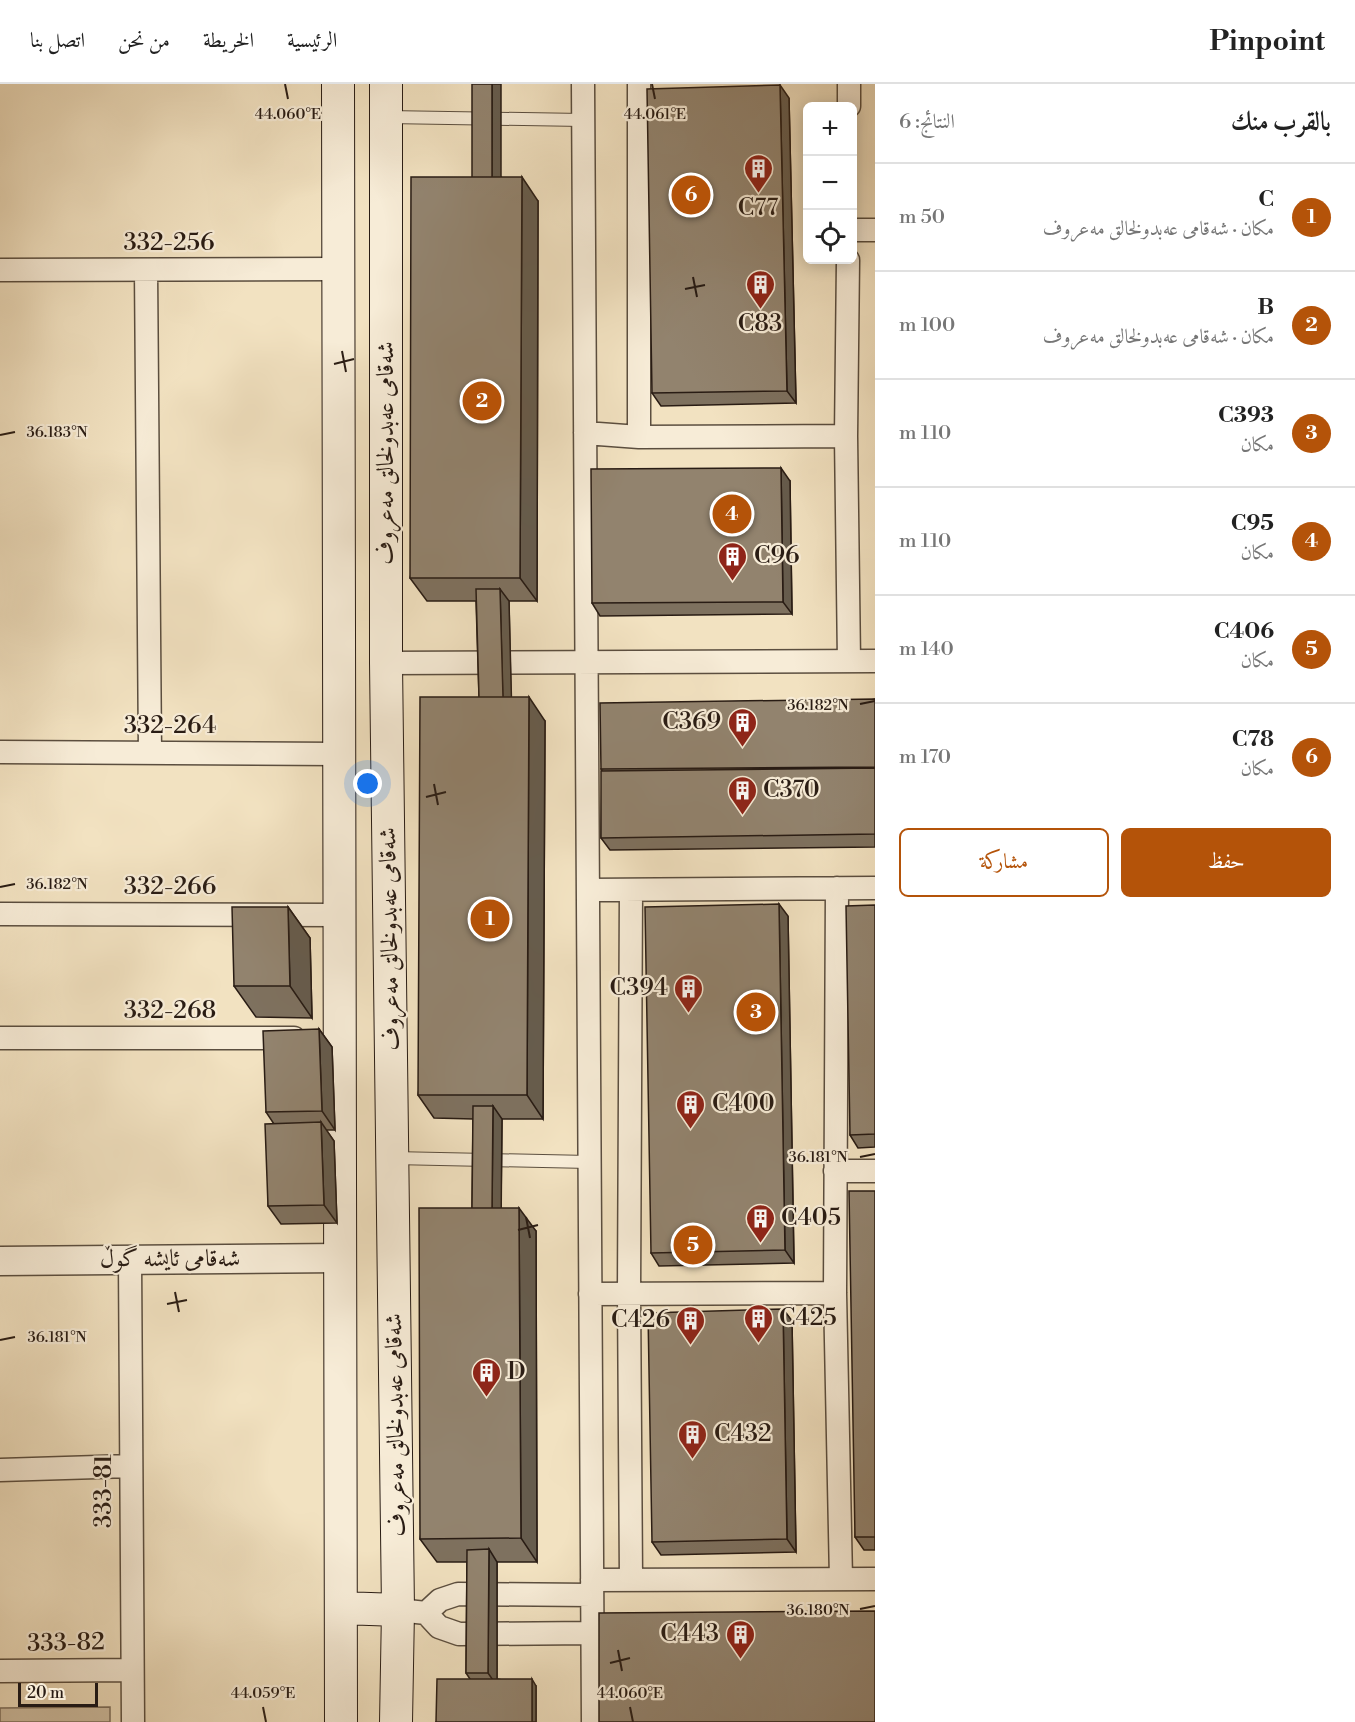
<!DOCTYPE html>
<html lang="ar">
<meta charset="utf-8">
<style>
body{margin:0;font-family:"Libre Bodoni",Amiri,serif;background:#f6f6f6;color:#222;direction:rtl}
.controls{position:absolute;right:18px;top:18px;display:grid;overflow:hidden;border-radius:9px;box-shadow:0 3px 15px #0003}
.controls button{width:54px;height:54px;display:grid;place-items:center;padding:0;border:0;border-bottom:2px solid #e0e0e0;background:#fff;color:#222;font:30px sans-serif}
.scale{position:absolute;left:18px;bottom:15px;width:80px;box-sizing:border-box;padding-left:6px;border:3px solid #291c14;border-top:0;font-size:16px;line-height:21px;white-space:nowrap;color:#291c14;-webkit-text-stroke:4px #f7ecd7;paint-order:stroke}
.you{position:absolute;left:368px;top:700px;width:21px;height:21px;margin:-15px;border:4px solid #fff;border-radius:50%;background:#1a73e8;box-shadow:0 0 0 9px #1a73e833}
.badge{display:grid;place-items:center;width:39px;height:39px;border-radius:50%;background:#b45309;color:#fff;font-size:20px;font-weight:700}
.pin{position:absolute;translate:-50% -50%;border:3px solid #fff;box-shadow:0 2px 6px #0006}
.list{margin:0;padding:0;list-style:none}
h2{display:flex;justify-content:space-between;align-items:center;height:78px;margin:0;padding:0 24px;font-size:26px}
h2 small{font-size:20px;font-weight:400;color:#767676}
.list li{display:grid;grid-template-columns:39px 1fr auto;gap:18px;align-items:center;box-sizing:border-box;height:108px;padding:0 24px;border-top:2px solid #e0e0e0}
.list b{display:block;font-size:22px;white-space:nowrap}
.list p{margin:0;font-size:20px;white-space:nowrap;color:#767676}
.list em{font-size:20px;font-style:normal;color:#767676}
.actions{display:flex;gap:12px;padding:18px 24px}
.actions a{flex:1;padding:14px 0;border:2px solid #b45309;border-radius:9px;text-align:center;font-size:21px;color:#b45309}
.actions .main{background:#b45309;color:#fff}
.icon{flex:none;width:33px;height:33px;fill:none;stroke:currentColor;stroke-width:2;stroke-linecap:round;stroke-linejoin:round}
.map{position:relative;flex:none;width:875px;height:1638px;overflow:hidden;direction:ltr}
header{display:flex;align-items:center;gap:36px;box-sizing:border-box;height:84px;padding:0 30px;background:#fff;border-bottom:2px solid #e0e0e0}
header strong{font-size:28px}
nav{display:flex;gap:33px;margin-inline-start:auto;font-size:21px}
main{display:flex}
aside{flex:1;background:#fff}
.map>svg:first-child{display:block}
.green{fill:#d0c0a4;stroke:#7c6e5c;stroke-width:1.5}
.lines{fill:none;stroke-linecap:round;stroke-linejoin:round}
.service-casing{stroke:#5b4e3f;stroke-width:14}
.minor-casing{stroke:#5b4e3f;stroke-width:25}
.tertiary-casing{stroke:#5b4e3f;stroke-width:31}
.secondary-casing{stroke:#291c14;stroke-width:34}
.service{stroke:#f7ecd7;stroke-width:12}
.minor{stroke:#f7ecd7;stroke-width:22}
.tertiary{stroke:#f7ecd7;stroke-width:28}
.secondary{stroke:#f7ecd7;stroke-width:32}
.wall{fill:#7e715f;stroke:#291c14;stroke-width:1.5}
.shaded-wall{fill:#665c4d;stroke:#291c14;stroke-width:1.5}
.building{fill:#92836e;stroke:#291c14;stroke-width:1.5}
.ticks{fill:none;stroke:#291c14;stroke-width:2}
.labels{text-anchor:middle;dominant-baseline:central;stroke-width:4.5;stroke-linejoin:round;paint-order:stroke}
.poi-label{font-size:24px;fill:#291c14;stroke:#f7ecd7;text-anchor:start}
.street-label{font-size:24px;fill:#291c14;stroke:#f7ecd7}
.ticks-label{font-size:15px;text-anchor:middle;fill:#291c14;stroke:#f7ecd7;stroke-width:4.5;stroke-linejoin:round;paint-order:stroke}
</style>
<header>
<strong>Pinpoint</strong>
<nav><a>الرئيسية</a><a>الخريطة</a><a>من نحن</a><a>اتصل بنا</a></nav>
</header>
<main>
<aside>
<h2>بالقرب منك<small>النتائج: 6</small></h2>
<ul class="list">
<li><span class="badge">1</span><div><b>C</b><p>مكان · شەقامی عەبدولخالق مەعروف</p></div><em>50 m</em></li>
<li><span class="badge">2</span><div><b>B</b><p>مكان · شەقامی عەبدولخالق مەعروف</p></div><em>100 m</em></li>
<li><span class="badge">3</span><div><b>C393</b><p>مكان</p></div><em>110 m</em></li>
<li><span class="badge">4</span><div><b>C95</b><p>مكان</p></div><em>110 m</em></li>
<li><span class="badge">5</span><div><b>C406</b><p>مكان</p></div><em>140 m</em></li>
<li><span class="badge">6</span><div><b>C78</b><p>مكان</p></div><em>170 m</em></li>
</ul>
<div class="actions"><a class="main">حفظ</a><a>مشاركة</a></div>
</aside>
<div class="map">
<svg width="875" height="1638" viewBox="0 0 875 1638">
<rect width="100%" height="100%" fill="#f2e2c1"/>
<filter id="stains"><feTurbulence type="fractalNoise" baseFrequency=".00333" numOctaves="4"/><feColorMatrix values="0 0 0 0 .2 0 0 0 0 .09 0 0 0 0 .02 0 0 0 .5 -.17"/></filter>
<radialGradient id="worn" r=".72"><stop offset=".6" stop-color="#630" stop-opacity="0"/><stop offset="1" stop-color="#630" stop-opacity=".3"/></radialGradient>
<path class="green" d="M110,1623V1638H0V1624Z"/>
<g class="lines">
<defs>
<path id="service" d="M387,33L583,36
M393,1074L589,1078"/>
<path id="minor" d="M583,0L593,1638
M639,0V353
M849,0V22
M852,146H875
M848,176L846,352L849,577
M0,186L338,185
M146,186L150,669
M585,349L639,353L846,352
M386,579L875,577
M0,668L339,670
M837,804L835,1209L841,1495
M588,806L875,804
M631,806L629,1209L631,1495
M0,830L340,831
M0,954H294
M835,1087H875
M130,1176L133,1638
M590,1210L835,1209
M0,1386L130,1382
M592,1496L875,1495
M398,1526L426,1529L439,1543L459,1550L592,1549
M426,1529L440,1516L458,1510L592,1511
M0,1587L132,1586"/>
<path id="tertiary" d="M0,1177L341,1174"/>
<path id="secondary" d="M338,0L341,1638
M386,0V579L398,1526L396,1638
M342,1524L398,1526"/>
</defs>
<use href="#service" class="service-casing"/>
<use href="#minor" class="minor-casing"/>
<use href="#tertiary" class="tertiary-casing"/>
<use href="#secondary" class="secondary-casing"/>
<use href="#service" class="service"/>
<use href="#minor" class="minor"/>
<use href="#tertiary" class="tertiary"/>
<use href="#secondary" class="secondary"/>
</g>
<path class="wall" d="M789,14L796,319L661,322L652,309Z
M501,93L538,117L537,517H509L511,613L545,637L543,1035H502L501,1124L536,1147L537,1478H497V1595L536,1602V1638H436L470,1595L466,1589L467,1478H437L420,1455L472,1124L473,1035L434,1034L418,1011L479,613L476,517H427L410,494Z
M790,397L792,530L600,532L592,519Z
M875,615V763L610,766L601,754L602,687L601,685Z
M875,821V1063L858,1064L850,1051Z
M288,823L310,854L312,934L256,933L234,902Z
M788,832L794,1179L659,1182L651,1169Z
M319,945L332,963L335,1046H326L334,1057L337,1139L281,1140L268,1122L274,1040L266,1028Z
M875,1107V1466H864L855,1453Z
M783,1225L792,1237L796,1468L661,1471L652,1458Z"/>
<path class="shaded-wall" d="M492,0H501V117L492,104Z
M780,1L789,14L796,319L787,307Z
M522,93L538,117L537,517L520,494Z
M781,384L790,397L792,530L783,518Z
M500,505L509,517L512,636L503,624Z
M529,613L545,637L543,1035L527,1011Z
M779,820L788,832L794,1179L785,1166Z
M288,823L310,854L312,934L290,902Z
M319,945L332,963L335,1046L322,1027Z
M493,1022L502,1035L501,1147L492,1134Z
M321,1038L334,1057L337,1139L324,1121Z
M519,1124L536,1147L537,1478L521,1454Z
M783,1225L792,1237L796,1468L787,1455Z
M489,1465L497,1478V1602L488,1589Z
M532,1595L536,1602V1638H532Z"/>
<path class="building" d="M472,0H492V93H472Z
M780,1L787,307L652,309L647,5Z
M411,93H522L520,494H410Z
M781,384L783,518L592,519L591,385Z
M476,505H500L503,613H479Z
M420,613H529L527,1011H418Z
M875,615V683L601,685L600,619Z
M875,684V750L601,754V687Z
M779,820L785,1166L651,1169L645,823Z
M875,821V1050L850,1051L846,822Z
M232,823H288L290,902H234Z
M319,945L322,1027L266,1028L263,947Z
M473,1022H493L492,1124H472Z
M321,1038L324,1121L268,1122L265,1040Z
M849,1107H875V1453H855Z
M419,1124H519L521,1454L420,1455Z
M783,1225L787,1455L652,1458L648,1229Z
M489,1465L488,1589H466L467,1466Z
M875,1527V1638H599V1529Z
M437,1595H532V1638H436Z"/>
<path class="ticks" d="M285,0L288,15M652,0L655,15M693,193L697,213M685,205L705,201M342,267L346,288M334,280L354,275M0,351L15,348M860,620L875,617M434,700L438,721M426,713L446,708M0,803L15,800M860,1073L875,1070M526,1133L530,1154M518,1146L538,1141M175,1208L179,1228M167,1220L187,1216M0,1256L15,1253M860,1525L875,1522M618,1566L622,1587M610,1579L630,1574M263,1623L266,1638M630,1623L633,1638"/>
<defs>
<symbol id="building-pin" viewBox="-11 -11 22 30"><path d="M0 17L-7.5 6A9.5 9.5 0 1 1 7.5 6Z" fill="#8f2418" stroke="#f7ecd7"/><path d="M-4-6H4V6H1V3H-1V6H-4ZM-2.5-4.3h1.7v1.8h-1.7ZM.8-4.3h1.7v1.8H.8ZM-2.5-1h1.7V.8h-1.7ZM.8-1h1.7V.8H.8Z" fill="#fff"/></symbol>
</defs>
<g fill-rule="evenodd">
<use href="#building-pin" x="742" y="68" width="33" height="45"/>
<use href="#building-pin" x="744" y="184" width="33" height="45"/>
<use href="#building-pin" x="716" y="456" width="33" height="45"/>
<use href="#building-pin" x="726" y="622" width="33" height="45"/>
<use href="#building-pin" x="726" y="690" width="33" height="45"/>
<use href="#building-pin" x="672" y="888" width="33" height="45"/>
<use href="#building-pin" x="674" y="1004" width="33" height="45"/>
<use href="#building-pin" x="744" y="1118" width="33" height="45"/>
<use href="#building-pin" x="742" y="1218" width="33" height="45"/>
<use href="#building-pin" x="674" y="1220" width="33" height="45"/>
<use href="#building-pin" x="470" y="1272" width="33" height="45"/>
<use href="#building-pin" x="676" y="1334" width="33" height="45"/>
<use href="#building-pin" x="724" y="1534" width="33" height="45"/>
</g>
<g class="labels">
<g class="poi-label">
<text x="758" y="124" text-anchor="middle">C77</text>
<text x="760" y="240" text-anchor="middle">C83</text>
<text x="754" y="472">C96</text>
<text x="721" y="638" text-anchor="end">C369</text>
<text x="763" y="706">C370</text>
<text x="668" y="904" text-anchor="end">C394</text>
<text x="712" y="1020">C400</text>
<text x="781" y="1134">C405</text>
<text x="779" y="1234">C425</text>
<text x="670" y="1236" text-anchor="end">C426</text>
<text x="507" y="1288">D</text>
<text x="714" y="1350">C432</text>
<text x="719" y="1550" text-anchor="end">C443</text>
</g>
<g class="street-label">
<text x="169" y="159">332-256</text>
<text transform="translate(386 369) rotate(-90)">شەقامی عەبدولخالق مەعروف</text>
<text x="170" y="642">332-264</text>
<text x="170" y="803">332-266</text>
<text transform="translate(390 855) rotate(-91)">شەقامی عەبدولخالق مەعروف</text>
<text x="170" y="927">332-268</text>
<text x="170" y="1175">شەقامی ئایشە گوڵ</text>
<text transform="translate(396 1341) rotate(-91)">شەقامی عەبدولخالق مەعروف</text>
<text transform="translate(104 1407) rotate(-90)">333-81</text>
<text transform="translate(66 1559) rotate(-1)">333-82</text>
</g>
</g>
<g class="ticks-label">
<text x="288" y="35">44.060°E</text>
<text x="655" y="35">44.061°E</text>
<text x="57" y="353">36.183°N</text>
<text x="818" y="626">36.182°N</text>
<text x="57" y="805">36.182°N</text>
<text x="818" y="1078">36.181°N</text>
<text x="57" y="1258">36.181°N</text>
<text x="818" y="1531">36.180°N</text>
<text x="263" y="1614">44.059°E</text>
<text x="630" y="1614">44.060°E</text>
</g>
<rect width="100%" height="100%" filter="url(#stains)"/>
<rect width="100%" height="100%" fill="url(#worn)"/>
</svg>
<div class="controls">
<button>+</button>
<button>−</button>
<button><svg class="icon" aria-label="locate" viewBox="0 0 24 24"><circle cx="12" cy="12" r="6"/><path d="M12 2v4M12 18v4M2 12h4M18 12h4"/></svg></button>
</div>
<div class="scale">20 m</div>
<div class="you"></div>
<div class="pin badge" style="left:490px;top:835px">1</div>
<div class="pin badge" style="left:482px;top:317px">2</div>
<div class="pin badge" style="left:756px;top:928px">3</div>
<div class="pin badge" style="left:732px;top:430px">4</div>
<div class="pin badge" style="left:693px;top:1161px">5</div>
<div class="pin badge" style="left:691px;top:111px">6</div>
</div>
</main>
